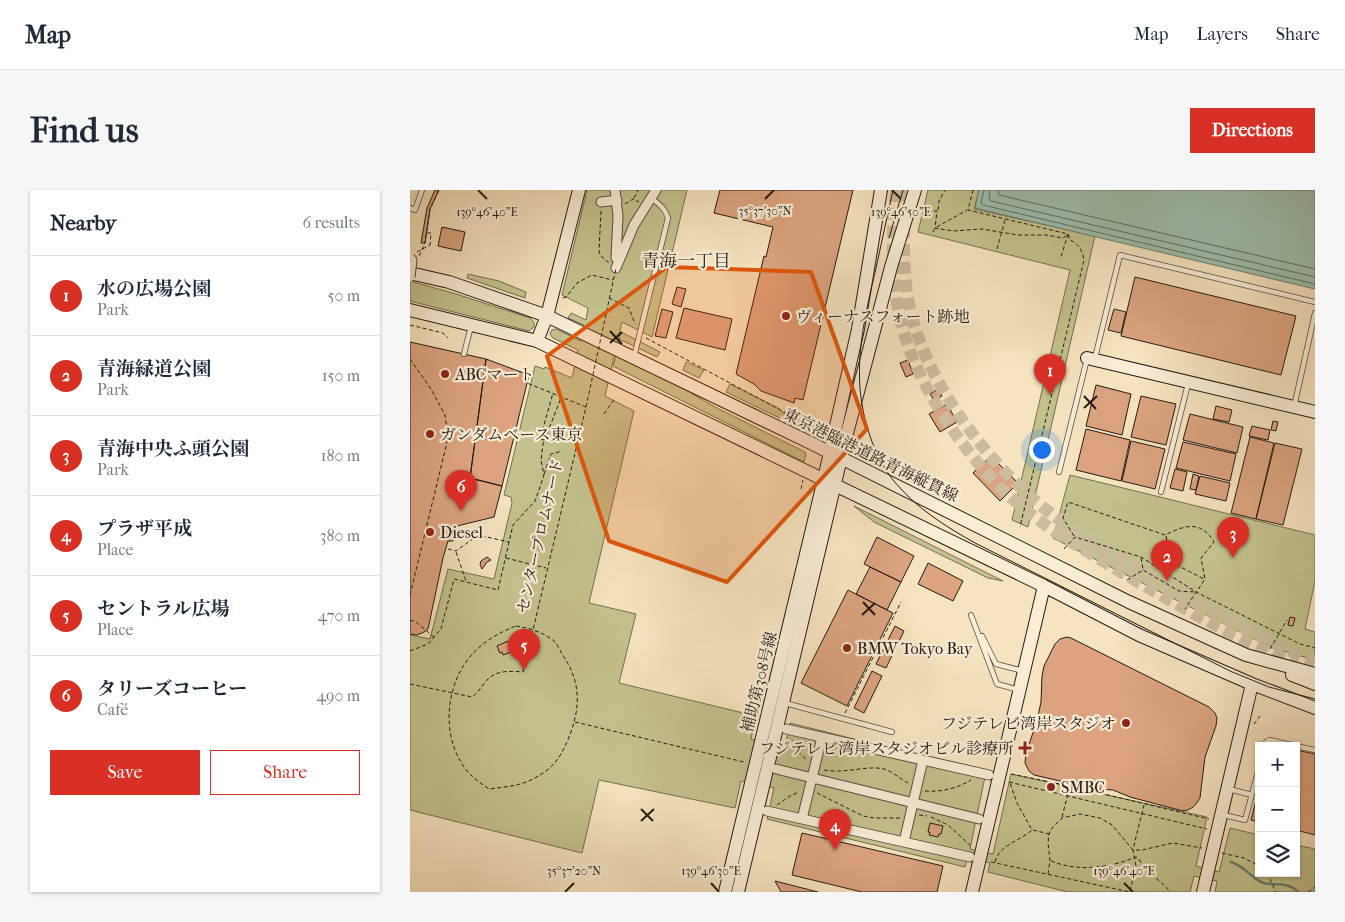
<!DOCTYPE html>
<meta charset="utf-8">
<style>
body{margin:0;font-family:"IM FELL French Canon","Noto Serif JP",serif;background:#f6f6f7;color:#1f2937}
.controls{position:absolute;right:15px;bottom:15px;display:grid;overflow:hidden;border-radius:0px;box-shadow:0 1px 4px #0004}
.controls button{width:45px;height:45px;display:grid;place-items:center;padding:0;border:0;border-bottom:1px solid #e0e1e3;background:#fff;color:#1f2937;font:25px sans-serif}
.you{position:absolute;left:631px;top:259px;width:18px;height:18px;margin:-12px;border:4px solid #fff;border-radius:50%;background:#1a73e8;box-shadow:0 0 0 8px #1a73e833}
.badge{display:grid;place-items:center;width:32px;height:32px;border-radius:50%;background:#d93025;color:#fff;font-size:16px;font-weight:700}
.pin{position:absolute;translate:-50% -41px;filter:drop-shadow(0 1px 2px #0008)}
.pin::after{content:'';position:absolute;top:26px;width:18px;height:15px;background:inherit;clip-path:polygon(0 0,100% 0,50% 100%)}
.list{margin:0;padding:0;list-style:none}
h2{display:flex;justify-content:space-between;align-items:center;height:65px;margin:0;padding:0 20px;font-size:21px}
h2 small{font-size:16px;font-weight:400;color:#747a83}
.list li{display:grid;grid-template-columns:32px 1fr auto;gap:15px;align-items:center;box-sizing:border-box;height:80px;padding:0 20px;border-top:1px solid #e0e1e3}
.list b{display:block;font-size:19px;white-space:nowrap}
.list p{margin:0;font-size:16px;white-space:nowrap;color:#747a83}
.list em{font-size:16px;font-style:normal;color:#747a83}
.actions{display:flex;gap:10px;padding:15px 20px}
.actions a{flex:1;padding:11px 0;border:1px solid #d93025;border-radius:0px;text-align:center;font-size:18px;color:#d93025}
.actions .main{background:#d93025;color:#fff}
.icon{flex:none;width:28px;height:28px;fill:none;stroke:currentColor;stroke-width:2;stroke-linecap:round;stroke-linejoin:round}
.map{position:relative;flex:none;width:905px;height:702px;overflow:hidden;border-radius:0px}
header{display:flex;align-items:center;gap:30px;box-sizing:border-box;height:70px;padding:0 25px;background:#fff;border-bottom:1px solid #e0e1e3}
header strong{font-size:24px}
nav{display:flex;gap:28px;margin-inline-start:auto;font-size:18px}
.intro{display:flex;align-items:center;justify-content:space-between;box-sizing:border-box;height:120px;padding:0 30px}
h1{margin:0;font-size:35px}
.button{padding:12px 22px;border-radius:0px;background:#d93025;color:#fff;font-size:18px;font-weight:700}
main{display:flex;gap:30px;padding:0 30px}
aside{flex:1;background:#fff;border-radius:0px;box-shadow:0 1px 4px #0004}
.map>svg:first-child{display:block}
.green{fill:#c3c28e;stroke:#746e50}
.water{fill:#9dbfad;stroke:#6d7d6f}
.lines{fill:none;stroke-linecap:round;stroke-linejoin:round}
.shore{stroke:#606c60;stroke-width:1}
.stream{stroke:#6d7d6f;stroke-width:2.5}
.building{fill:#dba37f;stroke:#241a13}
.secondary-tunnel{stroke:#ccbc9d;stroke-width:12;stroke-dasharray:12 6;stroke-linecap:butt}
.lane-casing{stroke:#584c3e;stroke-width:6}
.street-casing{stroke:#584c3e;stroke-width:11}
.secondary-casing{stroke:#241a13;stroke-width:14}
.path{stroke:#241a13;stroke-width:1;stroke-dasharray:4 2.5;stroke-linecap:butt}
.lane{stroke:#f9edd6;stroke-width:4.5}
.street{stroke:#f9edd6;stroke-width:9}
.secondary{stroke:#f9edd6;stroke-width:12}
.tram{stroke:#241a13;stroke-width:1}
.street-bridge-casing{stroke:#584c3e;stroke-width:11;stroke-linecap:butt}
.path-bridge{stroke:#241a13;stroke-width:1;stroke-dasharray:4 2.5;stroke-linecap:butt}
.street-bridge{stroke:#f9edd6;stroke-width:9}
.marked{fill:#de560c;fill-opacity:0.2;stroke:#de560c;stroke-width:4;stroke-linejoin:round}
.ticks{fill:none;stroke:#241a13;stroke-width:2}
.poi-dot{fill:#8f2418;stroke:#f9edd6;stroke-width:2}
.labels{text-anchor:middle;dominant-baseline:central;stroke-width:4.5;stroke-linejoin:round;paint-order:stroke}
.poi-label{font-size:16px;fill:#241a13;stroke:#f9edd6;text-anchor:start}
.street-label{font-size:16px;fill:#241a13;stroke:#f9edd6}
.neighbourhood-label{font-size:18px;fill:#241a13;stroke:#f9edd6}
.ticks-label{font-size:12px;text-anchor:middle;fill:#241a13;stroke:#f9edd6;stroke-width:4.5;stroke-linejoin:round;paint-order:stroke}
</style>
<header>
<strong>Map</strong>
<nav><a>Map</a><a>Layers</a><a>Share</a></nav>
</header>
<div class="intro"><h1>Find us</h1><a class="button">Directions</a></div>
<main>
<aside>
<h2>Nearby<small>6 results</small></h2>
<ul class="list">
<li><span class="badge">1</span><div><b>水の広場公園</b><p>Park</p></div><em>50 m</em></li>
<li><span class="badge">2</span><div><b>青海緑道公園</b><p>Park</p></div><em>150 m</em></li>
<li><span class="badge">3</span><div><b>青海中央ふ頭公園</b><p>Park</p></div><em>180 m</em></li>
<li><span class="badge">4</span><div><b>プラザ平成</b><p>Place</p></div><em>380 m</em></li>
<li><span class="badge">5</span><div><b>セントラル広場</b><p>Place</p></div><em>470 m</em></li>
<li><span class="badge">6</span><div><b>タリーズコーヒー</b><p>Café</p></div><em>490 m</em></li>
</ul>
<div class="actions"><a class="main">Save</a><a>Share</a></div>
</aside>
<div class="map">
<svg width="905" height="702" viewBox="0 0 905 702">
<rect width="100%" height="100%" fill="#f6e4c0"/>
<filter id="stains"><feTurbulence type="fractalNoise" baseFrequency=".004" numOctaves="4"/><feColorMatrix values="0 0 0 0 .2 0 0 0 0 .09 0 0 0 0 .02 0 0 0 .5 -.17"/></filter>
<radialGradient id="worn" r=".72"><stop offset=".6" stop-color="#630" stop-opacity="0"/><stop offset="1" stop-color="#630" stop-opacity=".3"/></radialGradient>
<path class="green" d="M177,0H277L242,147L212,132L195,206L224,221L179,413L226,424L209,493L346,526L341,549L375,556L380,533L576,582L560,659L583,664L601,584L797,627L786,676L809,682L820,638L849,645V683H886V655L905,659V702H805L807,691L784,686L780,702H658L578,682L580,673L558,667L555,677L357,629L364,598L331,591L325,618L189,590L172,663L0,620V445L20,449L38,379L84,389L102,313L101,307L94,305L125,176L134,179L135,177L162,188L168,160L143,148L140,144L142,140L146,139L171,151L174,135L158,128L161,123L176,130L178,118L152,105Z
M518,0H569L564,19L685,46L618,337L602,330L660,80L508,42Z
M58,84L89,91L116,102L115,108L57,88Z
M0,91L46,104L120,128L124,132V137L119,141L0,111Z
M211,142L250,162L247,167L209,149Z
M206,165L271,197L305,217L391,260L396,263L394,272L203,176Z
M276,172L294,180L289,188L273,180Z
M320,194L368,218L378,227L388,233L386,236L316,202Z
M660,285L905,345V391L895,439L905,442V470L863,458L834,444L643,348Z
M444,316L593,391L578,388L464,332Z"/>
<path class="water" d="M569,0H905V99L565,18Z"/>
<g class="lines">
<path class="shore" d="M574,0L571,13L573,15L905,94
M580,0L579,8L581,11L905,87
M588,0L589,5L905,79"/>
<path class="stream" d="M821,672C834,676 840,686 851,692C865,698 874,689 888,702"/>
</g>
<path class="building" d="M25,0H29L20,19L15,53H11L17,18Z
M310,0H443L393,210L385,208L384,213L351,201L344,194L326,184L354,66L356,67L363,37L304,23Z
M32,37L55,42L51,61L28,56Z
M725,87L886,126L871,185L711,146Z
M267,97L276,99L271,117L262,114Z
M274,118L322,129L315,160L266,148Z
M252,119L263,122L256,148L245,146Z
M704,119L716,122L711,143L698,140Z
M0,152L76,169L60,288L92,296L84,327L47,336L43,351H38L33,368L18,439L14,442L7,445L0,444Z
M76,169L119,185L92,296L60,288Z
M498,170L503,184L496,187L490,173Z
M686,195L721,204L712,245L676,236Z
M528,199L532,206L524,210L520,204Z
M731,206L766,214L756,255L721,247Z
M537,214L547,232L530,242L519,224Z
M806,216L822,220L819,232L803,229Z
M780,224L833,237L827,263L773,250Z
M863,231L868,232L866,241L861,240Z
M842,236L860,240L858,250L839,246Z
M676,239L720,250L711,291L666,280Z
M840,247L864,253L846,329L821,323Z
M721,251L755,259L745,299L712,291Z
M773,252L826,264L820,291L766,278Z
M865,253L892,259L873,335L846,329Z
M581,266L608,293L590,311L563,283Z
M765,279L777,282L773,301L760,298Z
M783,284L789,286L786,300L780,299Z
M790,286L820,293L816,311L785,304Z
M467,347L504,366L491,392L454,374Z
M77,367L81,370L77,372L72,379L70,375L71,371Z
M518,373L553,391L543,411L508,394Z
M460,377L491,392L477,420L446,404Z
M438,400L483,423L437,516L391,493Z
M880,427L885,428L883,436L878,435Z
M485,436L494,441L476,478L466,474Z
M657,447L661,448L799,517L805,523L807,528L806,536L795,567L790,608L786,614L783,617L778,620L773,621L720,607L703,600L685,599L624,585L619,581L615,573L616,563L627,531L631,512L632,486L634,476L645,454L650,449Z
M98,451L101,462L93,465L92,462L90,463L87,456Z
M462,481L472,486L454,523L444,518Z
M886,560L905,564V645L886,640Z
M849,599V632L841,630Z
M520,633L533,636L531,644H529L528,647L519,645L520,642H518Z
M392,643L533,676L527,702H452L382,685Z
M365,691L408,702H371Z"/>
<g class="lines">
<path class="secondary-tunnel" d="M486,0C482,44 480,89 491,132C505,193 558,271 606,312C636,338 671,358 706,379C765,414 824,447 887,475
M497,0C492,49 491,102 509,149C532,213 586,281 639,322C666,343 696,359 725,377C783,413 843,444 905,472"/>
<defs>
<path id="lane" d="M0,18L5,20L12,0
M54,164L61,136
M224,167L258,28C255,18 249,14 241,8
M685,168L710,65L905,112
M884,217L905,123
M649,282L677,169
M751,302L778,194
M561,425L587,494L609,500
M572,446L586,474L613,481
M375,513L482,542
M854,556L857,551L860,550L885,556
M886,556L905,560
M819,599L842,605
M814,625L835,630L849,578"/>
<path id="street" d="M205,0L208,26L206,68
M191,12L207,10
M206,78L224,35L246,0
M376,539L579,585
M366,579L569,629
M357,621L560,667
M392,629L412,547
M494,652L513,570"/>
<path id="secondary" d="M0,83L39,92L137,126L401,253L719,412L836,465L905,484
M0,120L127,151L634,396L729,445L842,494L905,518
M127,151L137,126L169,0
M677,168L905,222
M882,485L905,494
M315,702L414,289L448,139L471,0
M328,702L436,247L481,77L505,0
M562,702L634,396
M793,702L842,494"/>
</defs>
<use href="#lane" class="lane-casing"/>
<use href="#street" class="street-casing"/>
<use href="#secondary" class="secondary-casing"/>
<path class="path" d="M563,0L558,20L658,44L651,67
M224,8L228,0
M215,14L223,9L229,12
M528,20L529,11L535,0
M191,21L189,61L190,65L199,73
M511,21H527L525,38L543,41L572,39L608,45H636L653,48L658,44L660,50C670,55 672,60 674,70L610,337
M523,42L525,38L557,20
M17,43H21L20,55
M587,59L595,30
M9,66L15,53L20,19L29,0
M153,108L156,107L167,93L182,85L203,90
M199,108L219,118L225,134
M0,135L33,143L38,148
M236,148L404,238L412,235
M0,169L21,199L35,225L38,248L0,405
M194,224L205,208
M134,250L130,249L143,203
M134,284L141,264L152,261
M391,299L393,290
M664,346L653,328L658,312L755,345C775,335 791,330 804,352L791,368L795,389L775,419
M756,346L761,372L794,389
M38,359L46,361L68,345L99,352
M654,359L665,347L731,367L786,402L890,454L905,458
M46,362L56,391
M96,368L136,378
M731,368L733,379
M717,390L733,380L769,401L785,402
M0,430L6,432L24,447
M106,436C119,438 133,442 144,451C147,454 150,460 152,464C171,491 171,517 159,547C154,560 147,573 136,581C115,596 102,596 79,599C72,594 64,589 58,582C33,553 34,506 54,475C66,456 85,444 106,436Z
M860,459L877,430
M0,461L18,454L31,439L44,389L88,400L103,335L125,311L130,297L134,285L131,270L133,254L151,208
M0,494L62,507C69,502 72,495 78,489C87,480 101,481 113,482L176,217L117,193
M435,523L491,412
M165,532L334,572
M844,534L850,526
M383,550L386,560L397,570
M414,580C435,584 457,575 474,579C482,581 490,589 498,593
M601,584L660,596L799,629
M599,592L797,639
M515,601C531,602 546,599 561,590
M407,603L453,626L465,628H490
M367,615L380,606L389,602
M509,625L517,626
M521,627L538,635L562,657
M652,627L660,596
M623,640L639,644
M812,663L834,668L849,676
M641,671C668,682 699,678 726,667L729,669C736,683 750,689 760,702
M581,672L720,702
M585,672C589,655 610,651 622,640L607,613L600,593
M857,683L866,702
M638,684L640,670L638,653L639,644L642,638L652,628L670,624L690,628L702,635L723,660H732L763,653L792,658
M720,701L726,676L723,660L725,651L734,615
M898,702L905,697"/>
<use href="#lane" class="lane"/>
<use href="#street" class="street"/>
<use href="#secondary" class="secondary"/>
<path class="tram" d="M483,0C477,26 472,52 466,78C453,134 440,186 459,243C464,259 472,276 483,290C506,318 536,337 567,354L820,481L859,497L905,509
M479,48L493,0"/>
<defs>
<path id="street-bridge" d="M0,68L2,70L0,87"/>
</defs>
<use href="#street-bridge" class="street-bridge-casing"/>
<path class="path-bridge" d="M7,62L20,55
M176,217L206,78"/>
<use href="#street-bridge" class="street-bridge"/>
</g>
<path class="marked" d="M257,77L401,82L457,239L317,392L199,351L137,166Z"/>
<path class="ticks" d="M68,0L77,9M482,0L491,9M355,9L364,0M200,141L212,154M200,153L212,142M674,206L686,219M674,218L687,206M453,412L465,425M452,425L465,413M231,619L243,631M231,631L244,619M301,693L309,702M714,693L723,702M155,702L164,693"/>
<g class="poi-dot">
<circle cx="376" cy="126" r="5"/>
<circle cx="35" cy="184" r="5"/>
<circle cx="20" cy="244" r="5"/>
<circle cx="20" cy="342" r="5"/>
<circle cx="437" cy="458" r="5"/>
<circle cx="716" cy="533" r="5"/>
<path d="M612.5 550.5h5v5h5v5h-5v5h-5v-5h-5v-5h5z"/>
<circle cx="641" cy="597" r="5"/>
</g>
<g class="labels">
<g class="poi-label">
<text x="386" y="126">ヴィーナスフォート跡地</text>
<text x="45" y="184">ABCマート</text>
<text x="30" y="244">ガンダムベース東京</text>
<text x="30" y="342">Diesel</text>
<text x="447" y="458">BMW Tokyo Bay</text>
<text x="706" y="533" text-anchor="end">フジテレビ湾岸スタジオ</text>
<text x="604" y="558" text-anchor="end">フジテレビ湾岸スタジオビル診療所</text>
<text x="651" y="597">SMBC</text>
</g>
<g class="street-label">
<text transform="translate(461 265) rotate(26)">東京港臨港道路青海縦貫線</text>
<text transform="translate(130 346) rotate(-77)">センタープロムナード</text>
<text transform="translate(349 492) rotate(-76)">補助第308号線</text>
</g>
<g class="neighbourhood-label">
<text x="276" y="71">青海一丁目</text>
</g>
</g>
<g class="ticks-label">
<text x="355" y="25">35°37'30"N</text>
<text x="77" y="26">139°46'40"E</text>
<text x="491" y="26">139°46'50"E</text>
<text x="301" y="685">139°46'30"E</text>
<text x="714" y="685">139°46'40"E</text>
<text x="164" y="685">35°37'20"N</text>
</g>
<rect width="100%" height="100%" filter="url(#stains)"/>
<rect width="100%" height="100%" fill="url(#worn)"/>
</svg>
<div class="controls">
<button>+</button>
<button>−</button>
<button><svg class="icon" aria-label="layers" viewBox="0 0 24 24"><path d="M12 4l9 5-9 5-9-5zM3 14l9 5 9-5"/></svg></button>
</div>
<div class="you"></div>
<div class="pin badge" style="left:640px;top:205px">1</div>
<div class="pin badge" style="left:757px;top:391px">2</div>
<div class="pin badge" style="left:823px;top:368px">3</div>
<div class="pin badge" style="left:425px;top:660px">4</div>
<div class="pin badge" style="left:114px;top:480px">5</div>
<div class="pin badge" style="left:51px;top:321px">6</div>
</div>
</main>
